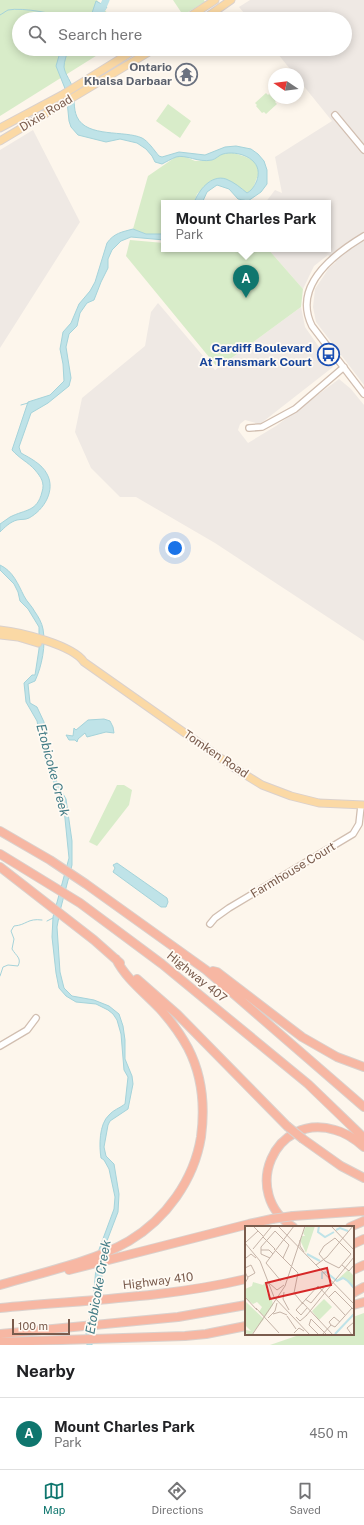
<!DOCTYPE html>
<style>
body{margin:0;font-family:"Public Sans",sans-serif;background:#f6f6f6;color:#202124}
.compass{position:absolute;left:268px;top:68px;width:36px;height:36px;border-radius:50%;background:#fff;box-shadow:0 2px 10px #0003;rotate:283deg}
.scale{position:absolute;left:12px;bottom:10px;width:58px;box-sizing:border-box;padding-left:4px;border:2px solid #7a5c4d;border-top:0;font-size:11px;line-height:14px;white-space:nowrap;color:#7a5c4d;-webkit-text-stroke:3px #fffaf3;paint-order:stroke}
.you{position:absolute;left:175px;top:548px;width:14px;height:14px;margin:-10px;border:3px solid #fff;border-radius:50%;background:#1a73e8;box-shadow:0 0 0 6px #1a73e833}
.badge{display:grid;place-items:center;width:26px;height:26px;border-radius:50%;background:#0f766e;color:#fff;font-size:13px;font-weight:700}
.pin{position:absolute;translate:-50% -33px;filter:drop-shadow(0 1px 2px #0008)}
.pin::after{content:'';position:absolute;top:21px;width:14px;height:12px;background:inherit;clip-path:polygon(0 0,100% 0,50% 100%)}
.popup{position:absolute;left:161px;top:200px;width:170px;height:52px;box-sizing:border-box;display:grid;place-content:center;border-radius:0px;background:#fff;filter:drop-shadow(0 1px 3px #0005);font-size:13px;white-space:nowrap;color:#757577}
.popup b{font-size:15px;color:#202124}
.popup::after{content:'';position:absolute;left:50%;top:100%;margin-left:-8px;border:8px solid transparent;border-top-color:#fff}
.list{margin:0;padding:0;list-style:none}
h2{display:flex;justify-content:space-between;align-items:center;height:52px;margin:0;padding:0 16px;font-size:17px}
h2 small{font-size:13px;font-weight:400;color:#757577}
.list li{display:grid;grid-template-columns:26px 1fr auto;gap:12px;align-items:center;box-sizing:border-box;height:72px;padding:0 16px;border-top:1px solid #e0e0e0}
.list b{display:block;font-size:15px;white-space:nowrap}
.list p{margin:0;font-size:13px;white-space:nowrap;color:#757577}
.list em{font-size:13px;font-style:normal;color:#757577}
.icon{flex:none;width:22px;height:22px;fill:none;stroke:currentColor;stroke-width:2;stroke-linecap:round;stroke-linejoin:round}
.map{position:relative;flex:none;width:364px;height:1345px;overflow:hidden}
.search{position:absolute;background:#fff;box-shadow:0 2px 10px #0003;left:12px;right:12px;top:12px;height:44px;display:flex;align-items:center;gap:10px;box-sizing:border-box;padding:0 14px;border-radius:22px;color:#757577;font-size:15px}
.sheet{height:124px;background:#fff}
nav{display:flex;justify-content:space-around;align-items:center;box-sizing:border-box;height:56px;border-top:1px solid #e0e0e0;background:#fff;font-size:11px;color:#757577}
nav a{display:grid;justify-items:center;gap:2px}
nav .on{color:#0f766e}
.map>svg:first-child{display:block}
.industrial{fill:#efe9e4}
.green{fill:#d8ecc9}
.water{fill:#bfe3e8;stroke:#a5d3da}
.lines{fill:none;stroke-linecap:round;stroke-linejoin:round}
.stream{stroke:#a5d3da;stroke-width:1}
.river{stroke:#bfe3e8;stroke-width:7}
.minor-casing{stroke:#d1beb0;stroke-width:8}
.major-casing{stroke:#dad1cd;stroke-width:9}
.highway-casing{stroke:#dad1cd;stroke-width:10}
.minor{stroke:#fff;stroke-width:5.5}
.major{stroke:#fbd9a5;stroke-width:7}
.highway{stroke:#f7b7a3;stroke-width:8}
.highway-bridge-casing{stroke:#dad1cd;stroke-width:10;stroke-linecap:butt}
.highway-bridge{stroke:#f7b7a3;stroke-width:8}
.labels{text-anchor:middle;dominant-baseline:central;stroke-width:3.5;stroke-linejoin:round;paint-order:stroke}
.worship-label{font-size:12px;font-weight:bold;fill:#5b616d;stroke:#fffaf3;text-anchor:end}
.street-label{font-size:12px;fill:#7a5c4d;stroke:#fffaf3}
.transit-label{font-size:12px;font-weight:bold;fill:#164399;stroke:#fffaf3;text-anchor:end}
.water-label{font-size:13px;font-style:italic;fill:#437c86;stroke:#fffaf3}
.inset-river{fill:none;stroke:#bfe3e8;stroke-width:2}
.inset-road{fill:none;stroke:#c5b3a7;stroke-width:1}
.view{fill:#d62828;fill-opacity:0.15;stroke:#d62828;stroke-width:2}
.inset-edge{fill:none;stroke:#7a5c4d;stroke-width:2}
</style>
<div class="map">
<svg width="364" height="1345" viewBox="0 0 364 1345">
<rect width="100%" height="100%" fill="#fdf6ec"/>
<path class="industrial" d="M250,0H364V385L316,322L313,307L315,289L329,268L336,262L328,255L314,266L303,289L268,249H328V203H265L275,190L282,193L275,157L332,121L298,79V74H294L274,49H345V19H249L239,7Z
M33,130L80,222L0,348V150Z
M158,303L215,370L301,307L305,327L333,367L260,424L245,420L240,424L238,430L248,443L276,426L339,379L351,389L364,405V641L215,543L136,497H120L91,468L75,432L82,398L145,346L151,312Z"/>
<path class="green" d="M0,0H97L112,19H19V49H107L0,116Z
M173,0H204L205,2L183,15Z
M266,93L268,95L269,94L276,101L275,102L277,104L266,114L264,112L262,113L256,106L257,105L255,103Z
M168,104L191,121L180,138L156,121Z
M231,152C245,157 266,160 256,180C254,186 253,190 247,193L228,180L210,181L197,194L194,203H164V234H146L133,229L148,176L177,156L186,157L195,161L213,160L221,154Z
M130,240L164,243V249H195L202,251L204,249H268L303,289L301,307L218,368L126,256Z
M117,785H124L132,790L129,805L97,846L89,842Z
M364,1313V1345H270L302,1334H353V1317Z"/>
<path class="water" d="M96,1L107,7L98,19H90Z
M61,49H68C67,55 64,61 64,67C65,75 72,82 73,90C75,99 73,108 77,117C87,138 125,130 142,138C148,141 154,150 159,156L162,157L179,152L205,155L225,147L236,146L251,149L258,154L264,161L267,170V184L261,192L248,201L238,199L229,189L217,185L207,192L202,203H194C198,191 211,174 226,179C234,182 241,188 247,193C253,190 257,182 258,176C261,158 237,150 223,154C219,155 216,159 212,160C198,163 186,154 176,157C171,159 166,162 162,164L155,162L152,156L146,149L137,143L120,139L106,142L78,135L71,127L69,121L66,91L56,66Z
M133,229L146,234H164V240L131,237L121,241L112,250L108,259V268L101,282L94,300L87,303L80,313L77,326L69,334L66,347L71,378L69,386L48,403L31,413L19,447L21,453C30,458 42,464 47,474C56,490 44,510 29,518C25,520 21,519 17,520C10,522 5,527 0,532V524C3,522 7,519 10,517C26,509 37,512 42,492C45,483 41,477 35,470C28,462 20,459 12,450L28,402L50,395L64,381L63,364L60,349L63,332L71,323L79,304L90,291L95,282L107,243C114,233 122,232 133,229Z
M0,565C13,571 18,584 24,596C27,602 32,606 35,612C38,616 42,623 43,629C46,645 42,666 35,681L28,684L30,703L37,707L44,722L47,753L58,785L66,799L72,841V865L60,911L57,927L60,972L64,988L72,996L94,1000L109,1006L119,1014L123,1026L125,1040V1059L132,1076L133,1084L128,1109L110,1121L108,1125L104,1147L106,1156L114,1164L119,1194L118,1212L102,1254V1277L92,1339V1345H87L86,1332L93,1303L97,1255L114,1209L115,1197L109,1169L104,1160L101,1158C99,1146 99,1124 109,1115C113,1110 120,1108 125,1104L128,1077L124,1070L121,1034L117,1020L113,1014L108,1010L96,1004L76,1002L66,996L59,988L56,973L52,937L53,917L69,858L64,809L44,757L37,721L26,702L24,683L32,675H35L39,649V627L28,609L20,601L18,592L14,584L0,570Z
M104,719L110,721L113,727L114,733L106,732L87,737L85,733L78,739L77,742L75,740H69L66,735L73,736L74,728L76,730L88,720Z
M117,863L167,898L168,902L166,907H161L113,872L115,868L113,865Z"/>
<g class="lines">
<path class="stream" d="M0,15C2,14 6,11 8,10C23,7 57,14 71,19
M21,405L28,403
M47,921L53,918
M0,976L3,967L8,965L18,966C22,958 16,956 12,949L14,939L11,931L14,926C27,925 27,918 42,920"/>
<path class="river" d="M95,19L98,18L106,0"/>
<defs>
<path id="minor" d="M335,115L364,150
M364,236C334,254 292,286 312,326L364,394
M249,428L262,427L295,409L344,367
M210,924L215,918L229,908L353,834L359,824L361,806
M0,1046L27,1030L36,1018"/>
<path id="major" d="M186,19L215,0
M204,19L231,0
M0,128L62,95L136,49
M0,141L154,49
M0,630C20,632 73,645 84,662L236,769L262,785L291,796L319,803L364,805
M0,635L18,637L38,643"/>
<path id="highway" d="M0,831L50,860L86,884L206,970L364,1107
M0,854L80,903L162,964L308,1084L364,1138
M0,867L94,940L120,963
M213,971L217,972L302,1037L337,1057L364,1067
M137,979L177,1014L287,1126
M303,1139L341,1166L364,1178
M293,1216L364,1211
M293,1227C240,1193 274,1112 335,1130C347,1133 355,1139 364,1147
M350,1227L364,1221
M353,1244L364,1239
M69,1270L249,1224L272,1219
M353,1270L364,1265
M0,1285C40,1273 93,1262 129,1241C166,1219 194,1180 201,1137C205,1107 202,1075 188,1048C181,1035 170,1020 160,1009C145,993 126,979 116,959
M353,1293L364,1287
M353,1305L364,1302
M0,1308C82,1300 166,1298 246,1279
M0,1334L178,1317L246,1305
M0,1342L185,1336L206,1334L246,1326"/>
</defs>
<use href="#minor" class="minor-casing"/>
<use href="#major" class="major-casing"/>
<use href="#highway" class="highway-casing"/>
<use href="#minor" class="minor"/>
<use href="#major" class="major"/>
<use href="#highway" class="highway"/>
<defs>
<path id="highway-bridge" d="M287,1126L303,1139
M272,1219L293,1216"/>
</defs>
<use href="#highway-bridge" class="highway-bridge-casing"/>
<use href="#highway-bridge" class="highway-bridge"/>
</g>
<defs>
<symbol id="temple-ring" viewBox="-11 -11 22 22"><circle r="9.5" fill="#fffaf3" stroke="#6b7280" stroke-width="1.5"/><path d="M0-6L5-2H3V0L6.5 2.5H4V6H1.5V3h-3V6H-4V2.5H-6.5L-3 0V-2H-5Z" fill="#6b7280"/></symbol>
<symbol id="bus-ring" viewBox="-11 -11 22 22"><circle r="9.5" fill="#fffaf3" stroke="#1a4fb4" stroke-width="1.5"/><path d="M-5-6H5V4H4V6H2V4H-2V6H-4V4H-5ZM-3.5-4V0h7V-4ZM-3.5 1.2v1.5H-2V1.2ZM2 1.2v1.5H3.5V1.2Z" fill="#1a4fb4"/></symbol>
</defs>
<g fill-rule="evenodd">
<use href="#temple-ring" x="174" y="62" width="25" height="25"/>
<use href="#bus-ring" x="316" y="342" width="25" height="25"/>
</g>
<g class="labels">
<g class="worship-label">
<text x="172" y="67">Ontario<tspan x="172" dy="14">Khalsa Darbaar</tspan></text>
</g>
<g class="street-label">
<text transform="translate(46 113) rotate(-31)">Dixie Road</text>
<text transform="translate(216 754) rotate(34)">Tomken Road</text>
<text transform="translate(293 870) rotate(-31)">Farmhouse Court</text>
<text transform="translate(197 977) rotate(39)">Highway 407</text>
<text transform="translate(158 1281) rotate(-7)">Highway 410</text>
</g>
<g class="transit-label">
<text x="312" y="348">Cardiff Boulevard<tspan x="312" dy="14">At Transmark Court</tspan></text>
</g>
<g class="water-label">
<text transform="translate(53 770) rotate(75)">Etobicoke Creek</text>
<text transform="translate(98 1287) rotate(-80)">Etobicoke Creek</text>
</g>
</g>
<g transform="translate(245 1226)">
<rect width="109" height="109" fill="#fdf6ec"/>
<path d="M61,0H70L61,27L55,14L57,10H60L58,7ZM103,44L109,50V62L98,52L92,54ZM8,56L18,59L20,56L22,67L27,74L28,79L20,91L14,86L17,81L12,76L8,78L0,72V63L7,60ZM79,73L87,81L74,94L67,85ZM0,75L19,93L6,109L0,107L1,104L6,105L0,99Z" fill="#d8ecc9"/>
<path class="inset-river" d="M74,0L73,6L80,11L89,6M91,4L95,2L103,5M62,28L75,35M77,53V47L81,46L92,55L98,52L103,55L109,62M90,108L109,88"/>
<path class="inset-road" d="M8,0L18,10M33,0L109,78M86,0L109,24M18,11L30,23M90,12L106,28L94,42L80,35L74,28L79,20ZM55,14V20L59,26M1,16L13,5M0,17L15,35L29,71L65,109M8,23L27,0M29,23L53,47L49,67L58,78M16,24H24L28,28M1,32L6,28L11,32M25,32L16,28V21L30,5L44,19L38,32M71,39L82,31L108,0M97,39L104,45L109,39M0,42L6,39L10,47L3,51M0,46L3,52L0,57M36,55L21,37L49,0M24,57L32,64L39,59M39,66L38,73L44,84M0,71L12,84M84,71L90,65L109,84M60,73L66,77L81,59M57,76L88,109M11,82L34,107M62,82L56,89L51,84L73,60L100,89M28,88L35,86L42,89M42,90L51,103M61,90L109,31M51,91L55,95L62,89M23,92L30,85L32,77M86,99L90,101L107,82M86,99L84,96L89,91L95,96M49,107L54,102L59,105M7,109L40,60L60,0M74,109L64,99L66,93L82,109M77,109L86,99M107,109L102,102L109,96"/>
<path class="view" d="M82,42L86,59L25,73L21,57Z"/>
<rect width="109" height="109" class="inset-edge"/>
</g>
</svg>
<svg class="compass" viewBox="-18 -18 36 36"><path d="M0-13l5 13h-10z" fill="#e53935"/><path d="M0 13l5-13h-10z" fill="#757577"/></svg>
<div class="scale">100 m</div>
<div class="you"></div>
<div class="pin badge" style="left:246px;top:298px">A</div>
<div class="popup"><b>Mount Charles Park</b>Park</div>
<div class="search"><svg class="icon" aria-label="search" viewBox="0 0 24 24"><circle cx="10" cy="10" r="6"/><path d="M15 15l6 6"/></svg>Search here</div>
</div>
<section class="sheet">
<h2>Nearby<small></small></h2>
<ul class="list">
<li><span class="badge">A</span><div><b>Mount Charles Park</b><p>Park</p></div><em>450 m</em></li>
</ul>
</section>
<nav>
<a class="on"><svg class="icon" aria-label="map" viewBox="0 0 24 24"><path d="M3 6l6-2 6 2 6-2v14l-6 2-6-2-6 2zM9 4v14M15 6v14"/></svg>Map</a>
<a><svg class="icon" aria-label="directions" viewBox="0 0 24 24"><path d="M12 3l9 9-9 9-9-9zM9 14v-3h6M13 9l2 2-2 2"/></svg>Directions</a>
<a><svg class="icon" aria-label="saved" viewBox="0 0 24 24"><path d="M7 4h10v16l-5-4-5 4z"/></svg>Saved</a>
</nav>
